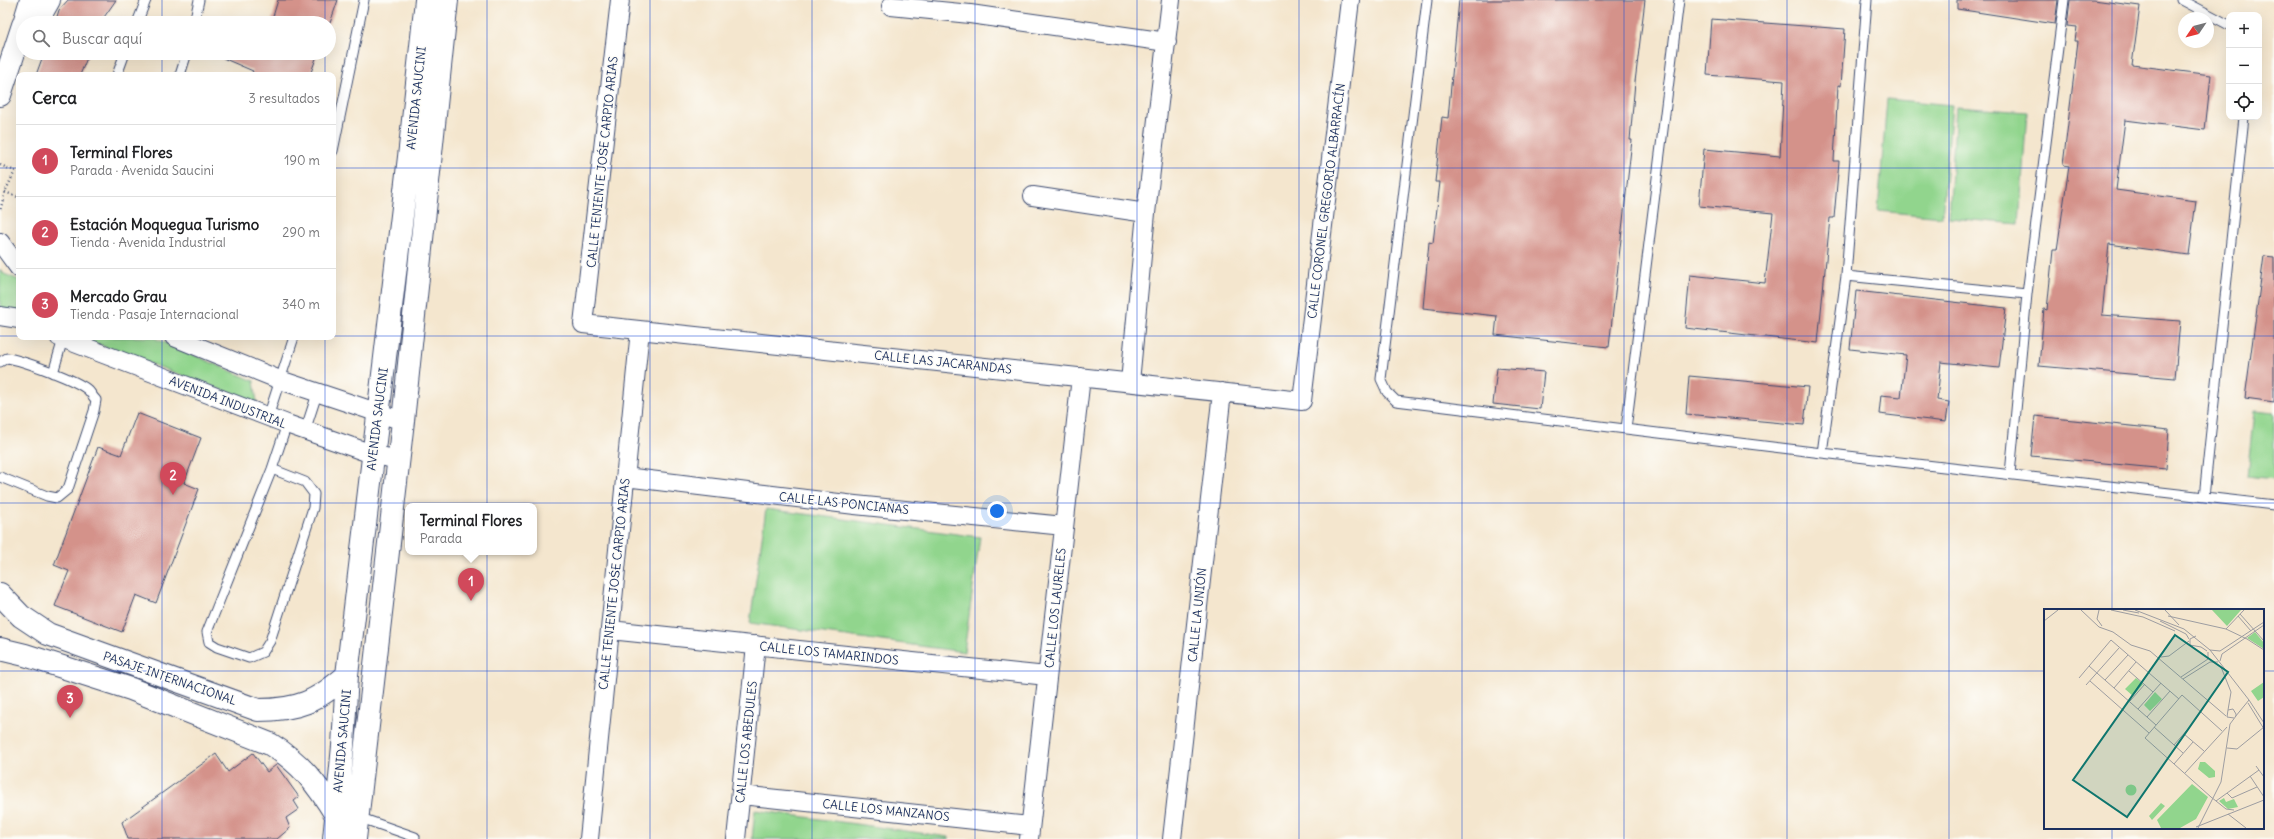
<!DOCTYPE html>
<html lang="es">
<meta charset="utf-8">
<style>
body{margin:0;font-family:Delius,sans-serif;background:#f2f2f2;color:#202124}
.controls{position:absolute;right:12px;top:12px;display:grid;overflow:hidden;border-radius:8px;box-shadow:0 4px 16px #0002}
.controls button{width:36px;height:36px;display:grid;place-items:center;padding:0;border:0;border-bottom:1px solid #e0e0e0;background:#fff;color:#202124;font:20px sans-serif}
.compass{position:absolute;left:2178px;top:12px;width:36px;height:36px;border-radius:50%;background:#fff;box-shadow:0 4px 16px #0002;rotate:235deg}
.you{position:absolute;left:997px;top:511px;width:14px;height:14px;margin:-10px;border:3px solid #fff;border-radius:50%;background:#1a73e8;box-shadow:0 0 0 6px #1a73e833}
.badge{display:grid;place-items:center;width:26px;height:26px;border-radius:50%;background:#d1495b;color:#fff;font-size:13px;font-weight:700}
.pin{position:absolute;translate:-50% -33px;filter:drop-shadow(0 1px 2px #0008)}
.pin::after{content:'';position:absolute;top:21px;width:14px;height:12px;background:inherit;clip-path:polygon(0 0,100% 0,50% 100%)}
.popup{position:absolute;left:405px;top:503px;width:132px;height:52px;box-sizing:border-box;display:grid;place-content:center;border-radius:8px;background:#fff;filter:drop-shadow(0 1px 3px #0005);font-size:13px;white-space:nowrap;color:#757577}
.popup b{font-size:15px;color:#202124}
.popup::after{content:'';position:absolute;left:50%;top:100%;margin-left:-8px;border:8px solid transparent;border-top-color:#fff}
.list{margin:0;padding:0;list-style:none}
h2{display:flex;justify-content:space-between;align-items:center;height:52px;margin:0;padding:0 16px;font-size:17px}
h2 small{font-size:13px;font-weight:400;color:#757577}
.list li{display:grid;grid-template-columns:26px 1fr auto;gap:12px;align-items:center;box-sizing:border-box;height:72px;padding:0 16px;border-top:1px solid #e0e0e0}
.list b{display:block;font-size:15px;white-space:nowrap}
.list p{margin:0;font-size:13px;white-space:nowrap;color:#757577}
.list em{font-size:13px;font-style:normal;color:#757577}
.icon{flex:none;width:22px;height:22px;fill:none;stroke:currentColor;stroke-width:2;stroke-linecap:round;stroke-linejoin:round}
.map{position:relative;flex:none;width:2274px;height:839px;overflow:hidden}
.search{position:absolute;background:#fff;box-shadow:0 4px 16px #0002;left:16px;top:16px;width:320px;height:44px;display:flex;align-items:center;gap:10px;box-sizing:border-box;padding:0 14px;border-radius:22px;color:#757577;font-size:15px}
.panel{position:absolute;background:#fff;box-shadow:0 4px 16px #0002;left:16px;top:72px;width:320px;height:268px;border-radius:8px}
.map>svg:first-child{display:block}
.green{fill:#91d58d;stroke:#568276}
.building{fill:#d4928a}
.lines{fill:none;stroke-linecap:round;stroke-linejoin:round}
.service-casing{stroke:#3c4a6f;stroke-width:11}
.minor-casing{stroke:#3c4a6f;stroke-width:20}
.secondary-casing{stroke:#3c4a6f;stroke-width:24}
.trunk-casing{stroke:#3c4a6f;stroke-width:24}
.path{stroke:#3c4a6f;stroke-width:2.5;stroke-dasharray:1 3;stroke-linecap:butt}
.service{stroke:#fff;stroke-width:9}
.minor{stroke:#fff;stroke-width:18}
.secondary{stroke:#fff;stroke-width:22}
.trunk{stroke:#fff;stroke-width:22}
.grid{fill:none;stroke:#1d4ed8;stroke-width:1;stroke-opacity:0.55}
.labels{text-anchor:middle;dominant-baseline:central;stroke-width:3;stroke-linejoin:round;paint-order:stroke}
.street-label{font-size:12px;fill:#1b2f5e;stroke:#fdfcf7}
.inset-road{fill:none;stroke:#9d9da1;stroke-width:1}
.view{fill:#0f766e;fill-opacity:0.15;stroke:#0f766e;stroke-width:2}
.inset-edge{fill:none;stroke:#1b2f5e;stroke-width:2}
</style>
<div class="map">
<svg width="2274" height="839" viewBox="0 0 2274 839">
<rect width="100%" height="100%" fill="#fdfcf7"/>
<filter id="ink" filterUnits="userSpaceOnUse"><feTurbulence type="fractalNoise" baseFrequency=".025" numOctaves="2"/><feDisplacementMap in="SourceGraphic" scale="8" xChannelSelector="R" yChannelSelector="G"/><feConvolveMatrix kernelMatrix="1 2 1 2 8 2 1 2 1" color-interpolation-filters="sRGB"/></filter>
<filter id="wash" filterUnits="userSpaceOnUse"><feTurbulence type="fractalNoise" baseFrequency=".012" numOctaves="4" result="noise"/><feDisplacementMap in="SourceGraphic" scale="16" xChannelSelector="R" yChannelSelector="G"/><feGaussianBlur stdDeviation="0.9" result="paint"/><feColorMatrix in="noise" values="0 0 0 0 0 0 0 0 0 0 0 0 0 0 0 0 0 1.4 0 .05"/><feComposite in="paint" operator="in"/></filter>
<g filter="url(#wash)">
<rect width="100%" height="100%" fill="#f4e6ce"/>
<path class="green" d="M1887,99L1952,105L1942,217L1878,211Z
M1956,107L2027,112L2019,224L1949,218Z
M0,269L4,274L19,280V315L0,310Z
M78,337H152L254,381L257,403Z
M2254,411L2274,413V479L2247,476Z
M766,509L980,537L964,652L750,623Z
M755,810L949,837V839H752Z"/>
<g id="blocks">
<path class="building" d="M68,0H116L100,23H55L59,10Z
M278,0H338L330,23H271Z
M1459,0H1645L1635,82L1630,140H1632L1609,347L1495,335L1497,316L1423,308L1429,242L1433,243L1440,182H1435L1442,117L1448,118Z
M1957,0H2058L2055,24L1957,9Z
M2070,0H2093L2140,6L2132,65L2211,75L2205,130L2125,120L2116,190L2196,201L2189,255L2109,244L2102,315L2180,321L2175,378L2039,366L2044,309L2047,310L2053,250H2057L2069,166L2063,165L2078,41H2075L2077,27L2067,26Z
M1711,19L1845,29L1841,86L1838,85L1834,161H1839L1834,218H1830L1818,343L1685,328L1690,275L1765,283L1773,213L1699,206L1704,149L1780,156L1784,81L1707,75Z
M44,53H89L80,75H36Z
M211,53H318L310,75H251L253,71Z
M2264,256L2274,257V402L2245,398Z
M1856,291L2006,308L1999,368L1941,362L1937,400L1949,402L1946,422L1879,414L1881,395L1901,397L1906,355L1850,349Z
M1497,368L1544,372L1540,409L1493,404Z
M1689,376L1808,387L1804,425L1686,414Z
M137,413L201,438L184,483L199,489L156,603L136,595L122,632L55,606L69,571L54,565L98,447L121,455Z
M2035,416L2169,430L2166,469L2031,456Z
M253,753L267,772L276,765L299,797L294,801L299,809L286,818L290,828L277,839H128L122,822L216,754L228,772Z"/>
</g>
</g>
<g filter="url(#ink)">
<use href="#blocks" fill-opacity="0" stroke="#3c4a6f" stroke-width="1"/>
<g class="lines">
<defs>
<path id="service" d="M1427,0L1381,379L1387,392L1396,401L1822,453L2274,505
M2182,0L2229,25
M137,23L146,0
M194,23L199,0
M117,75L125,53
M180,75L187,53
M333,151L364,0
M1846,276L2027,294
M0,362L7,358C22,360 77,380 88,390C91,393 93,397 96,400L94,411L68,489L57,498L47,496L0,477
M53,373L63,339
M268,417L294,337
M1626,429L1679,0
M305,431L317,394
M1822,453L1846,276L1867,0
M272,469L305,482L314,494L313,508L270,641L263,652L249,658L217,647L209,642L207,632L272,469L287,424
M2010,474L2027,294L2064,0
M2204,497L2244,117
M358,817L415,837"/>
<path id="minor" d="M620,0L583,324L1302,401L1350,0
M891,6L970,14L1167,42
M1033,196L1146,213
M0,242L19,268
M0,316L19,319
M59,337L287,424L372,454L398,460
M174,337L280,380L403,421
M1130,382L1146,213L1171,0
M625,477L855,505L1064,526
M610,630L1047,676
M741,795L1030,826
M589,839L640,330
M736,839L756,645
M1029,839L1081,377
M1172,839L1222,392"/>
<path id="secondary" d="M0,594L21,616L48,634L258,710C298,710 316,702 347,675
M0,649L25,655L131,689L270,744C301,763 317,784 336,815
M334,839L343,746L347,675L409,157L426,0
M355,839L403,421L447,0"/>
<path id="trunk" d="M24,23L31,0
M36,23L49,0
M0,95L23,25"/>
</defs>
<use href="#service" class="service-casing"/>
<use href="#minor" class="minor-casing"/>
<use href="#secondary" class="secondary-casing"/>
<use href="#trunk" class="trunk-casing"/>
<path class="path" d="M0,165L15,171L5,192L0,211
M5,192L18,197L19,193"/>
<use href="#service" class="service"/>
<use href="#minor" class="minor"/>
<use href="#secondary" class="secondary"/>
<use href="#trunk" class="trunk"/>
</g>
</g>
<path class="grid" d="M162,0V23M325,0V23M487,0V839M650,0V839M812,0V839M975,0V839M1137,0V839M1299,0V839M1462,0V839M1624,0V839M1787,0V839M1949,0V839M2112,0V610M162,53V75M325,53V75M0,168H19M333,168H2274M0,336H19M333,336H2274M162,337V839M325,337V839M0,503H2274M0,671H2045M2263,671H2274M2112,828V839"/>
<g class="labels">
<g class="street-label">
<text transform="translate(416 98) rotate(-84)">AVENIDA SAUCINI</text>
<text transform="translate(602 162) rotate(-84)">CALLE TENIENTE JOŚE CARPIO ARIAS</text>
<text transform="translate(1326 201) rotate(-83)">CALLE CORONEL GREGORIO ALBARRACÍN</text>
<text transform="translate(943 362) rotate(6)">CALLE LAS JACARANDAS</text>
<text transform="translate(228 402) rotate(21)">AVENIDA INDUSTRIAL</text>
<text transform="translate(377 419) rotate(-83)">AVENIDA SAUCINI</text>
<text transform="translate(844 503) rotate(6)">CALLE LAS PONCIANAS</text>
<text transform="translate(614 584) rotate(-84)">CALLE TENIENTE JOŚE CARPIO ARIAS</text>
<text transform="translate(1055 608) rotate(-84)">CALLE LOS LAURELES</text>
<text transform="translate(1197 615) rotate(-84)">CALLE LA UNIÓN</text>
<text transform="translate(829 653) rotate(6)">CALLE LOS TAMARINDOS</text>
<text transform="translate(170 678) rotate(19)">PASAJE INTERNACIONAL</text>
<text transform="translate(342 741) rotate(-85)">AVENIDA SAUCINI</text>
<text transform="translate(746 742) rotate(-84)">CALLE LOS ABEDULES</text>
<text transform="translate(886 810) rotate(6)">CALLE LOS MANZANOS</text>
</g>
</g>
<g transform="translate(2044 609)">
<rect width="220" height="220" fill="#f4e6ce"/>
<path d="M168,1H197L183,17ZM211,23L220,34V40L203,29ZM92,69L99,75L89,87L81,80ZM220,73V88L214,92L207,82ZM111,83L118,90L106,102L100,96ZM156,153H161L171,162V168L165,169L154,160ZM148,175L164,188L152,210L136,219H117L113,211ZM81.5 181a5.5 5.5 0 1 1 11 0a5.5 5.5 0 1 1-11 0ZM180,189L182,193L190,190L194,198L184,200L175,192ZM117,194L121,197L108,211L105,207Z" fill="#91d58d"/>
<path class="inset-road" d="M37,1L55,18L69,23L87,36L106,42L182,107M55,1L53,10L58,17M67,1L99,8L131,22M79,1L95,4M91,1L140,20L166,41L205,91L191,108M121,1L135,16M196,5L220,32M124,7L182,20L203,30L220,41M194,7L207,22M0,12L14,1M116,12L142,25L145,30M182,20L200,1M152,27L146,30V36L157,38L163,42M166,41L176,42L220,13M117,48L125,47L145,32M176,52L178,45L220,16M45,57L112,116M177,58L187,83L184,101M85,62L109,83M137,68L164,50V43M35,69L67,31L135,90M139,70L166,53H174M61,71L84,46M46,72L105,124M42,76L75,39M70,79L92,53M205,91L220,114M86,92L101,75M204,94L220,120M94,100L117,74M103,108L126,82M110,118L139,144M140,125L160,142M130,136L144,120M183,139L193,140L220,118M130,155L149,133M212,157L220,168M141,164L183,118M206,167L220,188M183,184L188,189L213,178M167,188L101,129L138,86L178,122M167,188L182,200L190,201M172,192L215,161M184,205L202,219M152,218L220,191M154,219L177,173L186,115L192,107V105L189,100L184,101L183,108L190,109"/>
<path class="view" d="M131,26L184,63L83,208L29,171Z"/>
<rect width="220" height="220" class="inset-edge"/>
</g>
</svg>
<div class="controls">
<button>+</button>
<button>−</button>
<button><svg class="icon" aria-label="locate" viewBox="0 0 24 24"><circle cx="12" cy="12" r="6"/><path d="M12 2v4M12 18v4M2 12h4M18 12h4"/></svg></button>
</div>
<svg class="compass" viewBox="-18 -18 36 36"><path d="M0-13l5 13h-10z" fill="#e53935"/><path d="M0 13l5-13h-10z" fill="#757577"/></svg>
<div class="you"></div>
<div class="pin badge" style="left:471px;top:601px">1</div>
<div class="popup"><b>Terminal Flores</b>Parada</div>
<div class="pin badge" style="left:173px;top:495px">2</div>
<div class="pin badge" style="left:70px;top:718px">3</div>
<div class="search"><svg class="icon" aria-label="search" viewBox="0 0 24 24"><circle cx="10" cy="10" r="6"/><path d="M15 15l6 6"/></svg>Buscar aquí</div>
<section class="panel">
<h2>Cerca<small>3 resultados</small></h2>
<ul class="list">
<li><span class="badge">1</span><div><b>Terminal Flores</b><p>Parada · Avenida Saucini</p></div><em>190 m</em></li>
<li><span class="badge">2</span><div><b>Estación Moquegua Turismo</b><p>Tienda · Avenida Industrial</p></div><em>290 m</em></li>
<li><span class="badge">3</span><div><b>Mercado Grau</b><p>Tienda · Pasaje Internacional</p></div><em>340 m</em></li>
</ul>
</section>
</div>
